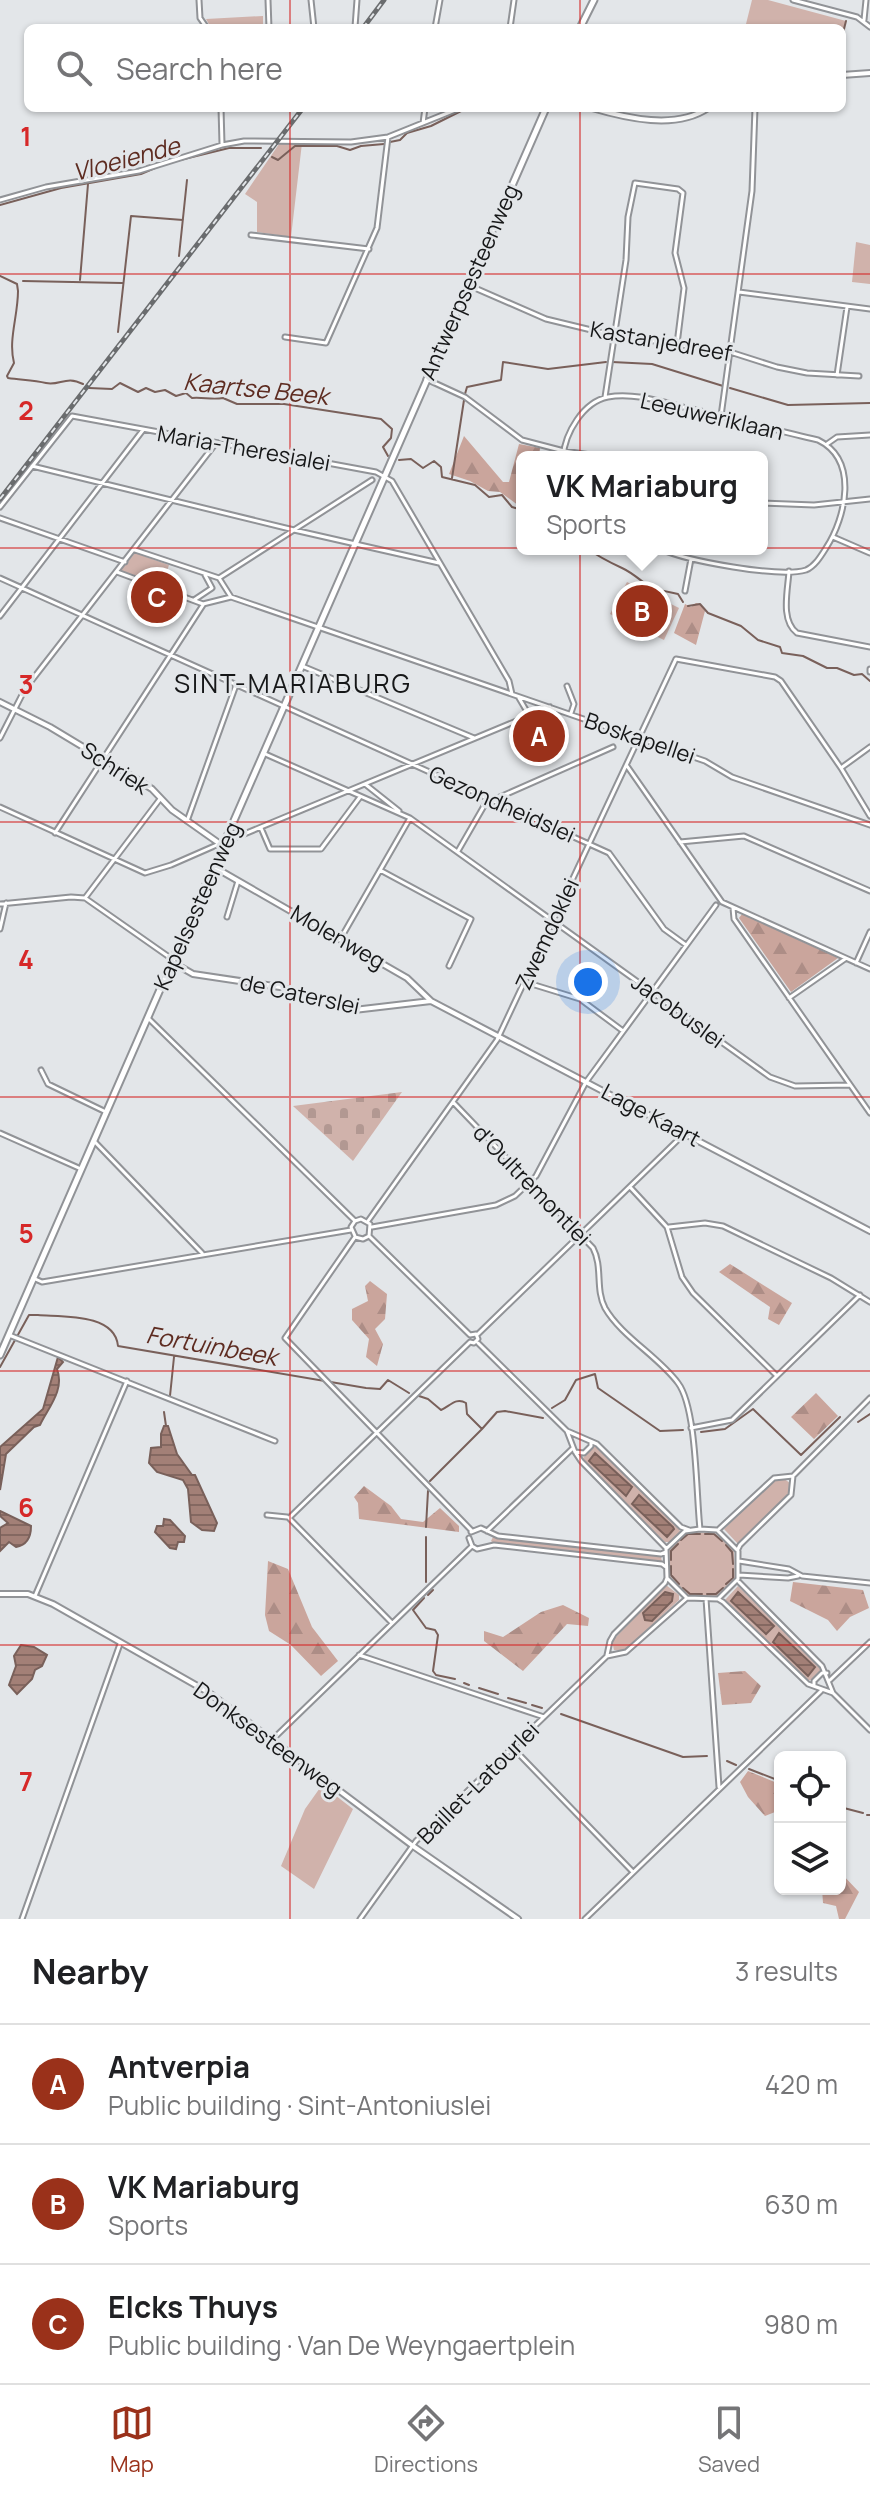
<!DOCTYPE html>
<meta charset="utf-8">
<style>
body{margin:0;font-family:Manrope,sans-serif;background:#f6f6f6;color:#202124}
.controls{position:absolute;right:24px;bottom:24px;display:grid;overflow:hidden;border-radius:12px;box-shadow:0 2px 6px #0004}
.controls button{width:72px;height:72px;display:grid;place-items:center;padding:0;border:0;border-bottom:2px solid #e0e0e0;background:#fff;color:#202124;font:40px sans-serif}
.you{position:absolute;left:588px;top:982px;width:28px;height:28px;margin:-20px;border:6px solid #fff;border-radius:50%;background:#1a73e8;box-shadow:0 0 0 12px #1a73e833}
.badge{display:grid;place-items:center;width:52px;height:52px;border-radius:50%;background:#9a311a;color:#fff;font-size:26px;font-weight:700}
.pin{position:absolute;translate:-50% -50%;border:4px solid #fff;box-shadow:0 2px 8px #0006}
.popup{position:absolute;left:516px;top:451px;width:252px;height:104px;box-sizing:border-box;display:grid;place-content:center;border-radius:12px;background:#fff;filter:drop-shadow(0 2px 6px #0005);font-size:26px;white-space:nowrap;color:#757577}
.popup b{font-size:30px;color:#202124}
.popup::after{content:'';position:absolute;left:50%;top:100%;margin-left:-16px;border:16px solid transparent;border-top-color:#fff}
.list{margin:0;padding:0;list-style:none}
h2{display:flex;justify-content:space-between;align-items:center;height:104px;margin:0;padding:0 32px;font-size:34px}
h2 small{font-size:26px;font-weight:400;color:#757577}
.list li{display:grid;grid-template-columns:52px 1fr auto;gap:24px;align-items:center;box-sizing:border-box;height:120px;padding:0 32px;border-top:2px solid #e0e0e0}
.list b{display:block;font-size:30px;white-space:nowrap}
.list p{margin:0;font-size:26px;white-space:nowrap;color:#757577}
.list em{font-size:26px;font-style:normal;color:#757577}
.icon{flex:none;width:44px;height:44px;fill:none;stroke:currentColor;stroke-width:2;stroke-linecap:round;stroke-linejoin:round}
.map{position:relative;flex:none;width:870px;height:1919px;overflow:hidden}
.search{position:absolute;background:#fff;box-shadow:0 2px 6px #0004;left:24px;right:24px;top:24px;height:88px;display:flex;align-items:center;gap:20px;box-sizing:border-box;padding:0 28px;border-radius:12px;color:#757577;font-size:30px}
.sheet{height:464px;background:#fff}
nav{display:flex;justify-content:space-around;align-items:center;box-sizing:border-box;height:112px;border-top:2px solid #e0e0e0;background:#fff;font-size:22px;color:#757577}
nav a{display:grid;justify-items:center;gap:4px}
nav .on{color:#9a311a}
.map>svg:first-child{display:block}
.green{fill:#d0b2ab}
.forest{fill:url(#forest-firs)}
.cemetery{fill:url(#cemetery-stones)}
.water{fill:url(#water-rules);stroke:#79605a;stroke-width:2}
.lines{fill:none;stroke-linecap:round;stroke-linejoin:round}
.stream{stroke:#79605a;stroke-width:2}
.minor-casing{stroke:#919397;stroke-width:7}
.tertiary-casing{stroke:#919397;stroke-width:8}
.primary-casing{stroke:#919397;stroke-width:9}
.minor{stroke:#fff;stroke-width:3}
.tertiary{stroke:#fff;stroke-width:4}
.primary{stroke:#fff;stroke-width:5}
.rail-casing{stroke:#6a6c6e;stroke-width:5}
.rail{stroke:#e3e6e9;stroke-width:2;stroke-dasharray:6;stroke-linecap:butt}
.grid{fill:none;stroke:#d62828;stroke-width:2;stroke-opacity:0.55}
.labels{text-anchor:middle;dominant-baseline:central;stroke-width:6;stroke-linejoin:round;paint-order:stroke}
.street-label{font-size:22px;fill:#161718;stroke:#e3e6e9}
.water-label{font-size:24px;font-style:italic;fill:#5e2c21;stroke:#e3e6e9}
.quarter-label{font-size:26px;letter-spacing:2px;fill:#161718;stroke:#e3e6e9}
.grid-label{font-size:26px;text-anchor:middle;font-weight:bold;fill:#d62828;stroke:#e3e6e9;stroke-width:6;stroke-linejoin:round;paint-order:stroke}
</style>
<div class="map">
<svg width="870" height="1919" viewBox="0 0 870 1919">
<defs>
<pattern id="forest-firs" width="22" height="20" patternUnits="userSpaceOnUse" patternTransform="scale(2)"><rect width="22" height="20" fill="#caa59c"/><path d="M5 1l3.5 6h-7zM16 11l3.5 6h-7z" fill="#ad8d86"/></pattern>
<pattern id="cemetery-stones" width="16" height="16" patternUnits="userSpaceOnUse" patternTransform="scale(2)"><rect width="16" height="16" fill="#d0b2ab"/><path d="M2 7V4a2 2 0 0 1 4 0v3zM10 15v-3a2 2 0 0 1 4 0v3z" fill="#b29892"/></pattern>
<pattern id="water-rules" width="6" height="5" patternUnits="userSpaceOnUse" patternTransform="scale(2)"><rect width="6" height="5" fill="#a38077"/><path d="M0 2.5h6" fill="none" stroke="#846861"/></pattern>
</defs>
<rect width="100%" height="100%" fill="#e3e6e9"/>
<path class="green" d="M752,0H768L846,21L842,37V28H745Z
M263,16V28H211L206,19Z
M302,143L291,237L257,232V202L245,194L279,144Z
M856,242L870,245V284L852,282Z
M135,553L169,565L163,583L120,571Z
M627,582L679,608L664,640L610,614Z
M593,1447H598L679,1527L680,1532L670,1542H665L584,1462L583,1458Z
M782,1477L791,1484L789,1494L738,1544L724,1529L775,1479Z
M688,1532L715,1533L734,1551L735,1578L717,1596H689L670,1576L669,1550Z
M493,1537L661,1556L662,1562L495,1544L491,1541Z
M666,1585L679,1595V1600L624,1651L614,1650L612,1641Z
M738,1586L820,1666V1672L812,1680H806L725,1600Z
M322,1785L353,1809L314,1889L281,1866L305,1809Z"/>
<path class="forest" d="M464,436L503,482H509L519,444L540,448L539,457H522V508L500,492L488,491L470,481L449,474Z
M696,603L700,604L705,611L696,645L674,633L685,604L691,607Z
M742,914L836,957L838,958L791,992L739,918Z
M730,1264L792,1303L779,1325L768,1319L770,1307L719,1272Z
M370,1281L387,1294L385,1319L375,1329L383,1344L377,1366L366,1357L369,1339L352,1320V1309L368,1301L365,1286Z
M816,1393L838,1416L814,1439L791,1417Z
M364,1486L391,1506L401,1519L423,1522L440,1508L459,1526V1532L359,1519L358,1503L354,1497Z
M268,1561L288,1569L312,1627L338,1661L321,1676L291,1645L269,1631L265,1615Z
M793,1582L863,1590L869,1608L850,1617L837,1631L828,1620L790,1601Z
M563,1605L589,1618L588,1626L567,1624L523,1671L484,1641V1631L503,1637L541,1612Z
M745,1671L761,1686L751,1703L722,1705L718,1673Z
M748,1771L777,1783L775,1812L765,1816L748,1797L740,1782Z
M840,1872L859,1892L845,1919H839L836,1906L823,1903L822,1889H840Z"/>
<path class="cemetery" d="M402,1092L353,1161L293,1106Z"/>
<path class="water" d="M58,1357L63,1362L57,1369C65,1390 48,1408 40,1425L34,1427L6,1454L0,1490V1447L43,1409Z
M164,1426H168L177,1454L192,1475H195L217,1523L214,1531L202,1530L191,1522L188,1489L183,1480L157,1472L149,1463L151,1448L161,1447V1434Z
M595,1453L632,1487L626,1496L589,1461Z
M639,1495L673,1527L674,1529L667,1537L632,1504Z
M0,1511L31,1526C31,1537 27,1545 16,1547L9,1542L0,1551V1528L8,1523L0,1516Z
M164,1519L170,1520L185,1536L184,1542H178L176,1549L170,1548L155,1532L157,1526H163Z
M665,1592L673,1594L672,1601L652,1621L645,1620L643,1613Z
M738,1592L774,1626L766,1634L731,1601Z
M779,1633L815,1667L808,1676L773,1642Z
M21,1645L34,1647L47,1655L42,1666L35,1670L32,1679L17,1694L9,1685L16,1666L14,1656Z"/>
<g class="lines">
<path class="stream" d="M842,37L846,21
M464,110L468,108
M390,142L400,140L407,133L431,126L461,111
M272,157L278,160L295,146H337L350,150L361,146L384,144
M176,161L229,148H261
M0,205L61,188L141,174L155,168
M179,256L187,180
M0,276L17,284L18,291C18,316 8,340 14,363L7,376L8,378C21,380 33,380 46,383C60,386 66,375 83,384
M80,280L88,184
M23,281L122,283
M118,332L131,216L183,220
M612,362L652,364L723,386
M89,388L112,389L120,383L138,392L146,388L155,392L165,390L176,396L186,393L192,398C203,397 212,400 223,398L237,404H284L381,419L392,429L391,438L383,447L388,456
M730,388L788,405L870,403
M465,394L467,387L501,380L503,362L548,369L606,362
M399,460L411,459L423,468L434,461L441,467L442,477L475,485L489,497L502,495L512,507L522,510
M452,478L464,400
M588,549C599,557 609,562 622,568C631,572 639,579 647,585C655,590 669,592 678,594L683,602
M688,606L700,604L708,613L741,626L758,640L780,647L782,653L803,656L827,668H837L854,675L862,674L870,681
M0,1367L29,1315H38C62,1317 115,1313 118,1346L366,1388L380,1389L388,1380L409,1393
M170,1396L174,1357
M419,1396L428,1399L441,1410C450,1406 456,1397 466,1403L467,1414L482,1429L497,1412L505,1411L543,1418
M552,1408L565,1400L576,1380L595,1374L598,1388L660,1431L683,1430
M164,1412L166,1426
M858,1422L870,1414
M701,1432L725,1429L753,1409L801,1455L840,1417
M430,1481L482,1429
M426,1527L428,1491
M705,1534H714L722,1541
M426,1537V1582
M681,1540L688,1534H700
M726,1545L732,1552L733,1564
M671,1560V1551L678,1544
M671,1566V1575L679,1584
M726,1584L733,1578V1569
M683,1588L690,1594H702
M707,1594H716L723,1588
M428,1595L433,1590
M424,1598L413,1610L426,1628L435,1630L438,1635L433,1671L436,1675L455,1679
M464,1683L469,1685
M479,1688L498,1694
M508,1698L526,1703
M532,1705L542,1708
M561,1714L683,1757L707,1756
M727,1761L736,1765
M749,1769L780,1781
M840,1807L863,1813
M867,1815H870"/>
<defs>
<path id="minor" d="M199,0L200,18L207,28
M268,0L269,28
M311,0L314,28
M793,0L857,17L870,27
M864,20L866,0
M355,27L357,0
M435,28L440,0
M510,28L514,0
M221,108L222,144
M423,123L425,108
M0,200L46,187L139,171L222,145L244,141L351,142L388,137L460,108
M251,235L369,249
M468,285L546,319L612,335L730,352L777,367L807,373L859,376
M739,292L870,309
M285,337L326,343L377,228L388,137
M837,375L847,307
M426,379L465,397L522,440L564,451L604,457
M605,397L626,260L628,217L635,183L678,189L683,193L675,253L684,288L677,344
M721,416L752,191L755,108
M827,444L837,437L870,435
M563,457C565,433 583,402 608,397C633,392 663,402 687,408C731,418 774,430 818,440C859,460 846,517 826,548C821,556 815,566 806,570C779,578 687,561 661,549
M32,466L294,530L439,563
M762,503L814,505L870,499
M0,507L72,416L376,472L392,481L509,681L512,694
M0,518L125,562
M833,537L870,553
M135,550L219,578
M789,571C788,590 780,620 797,633L870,647
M117,572L203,604
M0,578L609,853L664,929L686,945
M219,578L372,480
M219,578L231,597
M685,591L691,559
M194,600L212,588L205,575
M203,604L231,597L705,761L732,777L870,825
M0,616L143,430
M302,666L474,738
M870,669V672
M567,686L574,704L571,713
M519,698L529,715
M0,738L25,689L216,443
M263,753L410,818L770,1077L795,1086L850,1085
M627,766L722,902L870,969
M841,768L870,747
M365,784L399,811
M493,800L613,747
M0,807L145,873L171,865L219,844
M187,821L236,685
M261,828L270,849H321L360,797
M55,833L203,605
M228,837H237L550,707
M680,842L744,836L870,891
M458,851L488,799
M380,870L471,919L449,966
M85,898L160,799
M0,904L71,897L85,898L172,959
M733,908L734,919L870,1113
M227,917L238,881
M0,929L6,903
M341,938L410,818
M856,963L870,932
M525,982L580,999L623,1031
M789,998L845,959
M148,1018L355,1221
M41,1070L48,1084L106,1112
M453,1102L593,1248C603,1267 595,1289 605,1308C621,1336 659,1357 678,1383C697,1408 696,1494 700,1529
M0,1133L81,1169
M94,1141L202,1253
M630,1187L667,1227L682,1277L693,1293L777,1376
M368,1221L497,1040L676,659L775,677L781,681L841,768L870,816
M372,1227L496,1205L515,1196L536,1176L586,1082L716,905
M669,1227L705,1223L723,1226L831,1278L870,1302
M355,1236L351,1227L355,1221L361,1219L370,1224L369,1236
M355,1237L285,1338L472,1531
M355,1237L363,1239L369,1236
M33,1278L42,1282L351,1230
M478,1334L685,1133
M9,1335L275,1441
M478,1343L567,1431L597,1444L681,1527L689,1530
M691,1428L732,1420L860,1295
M567,1431L575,1452L581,1461L666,1548
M575,1452L584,1453L591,1446V1442
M267,1515L287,1517
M289,1518L470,1342L474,1343L478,1339L476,1334L470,1335L369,1236
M289,1518L392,1623
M700,1529L717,1530L738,1551V1579L718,1599L687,1598L667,1578L666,1549L685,1531Z
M719,1529L774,1478L793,1476L870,1398
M487,1531L573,1448
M471,1532L481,1528L498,1536L661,1554L666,1552
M469,1538L472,1546L477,1549L494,1545L662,1564L666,1567
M738,1549L740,1545L791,1495L793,1476
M739,1561L789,1569L802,1576L870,1583
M739,1575L788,1578L798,1576
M739,1582L822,1666L833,1693L870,1730
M35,1596L127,1381
M706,1599L719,1787
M718,1599L723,1602L808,1684L833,1693
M359,1655L544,1717
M607,1655L610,1641L614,1634L665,1583L667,1578
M830,1680L870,1642
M814,1685V1681L822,1673H827
M273,1739L472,1546
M512,1747L632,1871
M22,1919L120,1644
M360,1919L416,1841L607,1656L626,1652L687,1598
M585,1919L821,1691"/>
<path id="tertiary" d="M842,75L870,73
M592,108C626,118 676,130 708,108
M0,702L50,727L133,777L152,789L172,810L223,846
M214,867L407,978L431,1001L870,1231
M172,962L193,974L280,987L354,1010L431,1001
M0,1594H28L53,1604L208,1692L413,1846L518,1919"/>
<path id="primary" d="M580,28L594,0
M0,1355L546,108"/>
</defs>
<use href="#minor" class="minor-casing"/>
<use href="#tertiary" class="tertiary-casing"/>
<use href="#primary" class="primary-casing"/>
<use href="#minor" class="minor"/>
<use href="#tertiary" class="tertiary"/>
<use href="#primary" class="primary"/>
<defs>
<path id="rail" d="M363,28L384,0
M0,499L303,108"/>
</defs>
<use href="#rail" class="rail-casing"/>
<use href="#rail" class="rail"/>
</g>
<path class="grid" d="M290,0V28M580,0V28M290,108V1919M580,108V1919M0,274H870M0,548H870M0,822H870M0,1097H870M0,1371H870M0,1645H870"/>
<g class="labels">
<g class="street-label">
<text transform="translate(469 282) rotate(-66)">Antwerpsesteenweg</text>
<text transform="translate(661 341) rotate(10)">Kastanjedreef</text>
<text transform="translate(712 416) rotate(13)">Leeuweriklaan</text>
<text transform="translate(244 448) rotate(10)">Maria-Theresialei</text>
<text transform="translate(640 738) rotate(19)">Boskapellei</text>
<text transform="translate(115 768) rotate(33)">Schriek</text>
<text transform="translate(502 804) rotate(24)">Gezondheidslei</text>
<text transform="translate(197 906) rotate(-66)">Kapelsesteenweg</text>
<text transform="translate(547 934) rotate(-65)">Zwemdoklei</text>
<text transform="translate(338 937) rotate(30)">Molenweg</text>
<text transform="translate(300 994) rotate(12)">de Caterslei</text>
<text transform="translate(678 1011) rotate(36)">Jacobuslei</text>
<text transform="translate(651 1115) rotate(28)">Lage Kaart</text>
<text transform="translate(532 1185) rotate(46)">d'Oultremontlei</text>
<text transform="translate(268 1739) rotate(36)">Donksesteenweg</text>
<text transform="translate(478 1783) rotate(-45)">Baillet-Latourlei</text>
</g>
<g class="water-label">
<text transform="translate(126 158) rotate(-15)">Vloeiende</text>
<text transform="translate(256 388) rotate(6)">Kaartse Beek</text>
<text transform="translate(212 1345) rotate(10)">Fortuinbeek</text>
</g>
<g class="quarter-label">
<text x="293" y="683">SINT-MARIABURG</text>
</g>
</g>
<g class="grid-label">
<text x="26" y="146">1</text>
<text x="26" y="420">2</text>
<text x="26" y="694">3</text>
<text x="26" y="969">4</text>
<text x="26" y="1243">5</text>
<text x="26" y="1517">6</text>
<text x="26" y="1791">7</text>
</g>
</svg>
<div class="controls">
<button><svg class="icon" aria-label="locate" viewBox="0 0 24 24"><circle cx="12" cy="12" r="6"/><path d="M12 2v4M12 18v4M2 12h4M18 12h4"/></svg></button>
<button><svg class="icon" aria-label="layers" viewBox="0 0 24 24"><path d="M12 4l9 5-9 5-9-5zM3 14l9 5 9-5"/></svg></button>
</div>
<div class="you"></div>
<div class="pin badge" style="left:539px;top:736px">A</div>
<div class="pin badge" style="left:642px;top:611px">B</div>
<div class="popup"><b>VK Mariaburg</b>Sports</div>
<div class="pin badge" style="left:157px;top:597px">C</div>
<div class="search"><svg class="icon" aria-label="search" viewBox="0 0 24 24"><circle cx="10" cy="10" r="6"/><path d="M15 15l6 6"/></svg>Search here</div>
</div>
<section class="sheet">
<h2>Nearby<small>3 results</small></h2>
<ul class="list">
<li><span class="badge">A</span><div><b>Antverpia</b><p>Public building · Sint-Antoniuslei</p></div><em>420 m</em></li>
<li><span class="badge">B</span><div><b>VK Mariaburg</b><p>Sports</p></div><em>630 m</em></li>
<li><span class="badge">C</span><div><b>Elcks Thuys</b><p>Public building · Van De Weyngaertplein</p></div><em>980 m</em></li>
</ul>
</section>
<nav>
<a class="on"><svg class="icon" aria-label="map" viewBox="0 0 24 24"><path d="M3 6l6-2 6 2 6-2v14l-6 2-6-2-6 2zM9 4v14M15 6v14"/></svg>Map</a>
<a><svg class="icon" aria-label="directions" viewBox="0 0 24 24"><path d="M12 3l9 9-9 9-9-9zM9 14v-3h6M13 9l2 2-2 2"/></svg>Directions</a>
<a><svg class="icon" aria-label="saved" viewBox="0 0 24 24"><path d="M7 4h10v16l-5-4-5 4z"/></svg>Saved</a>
</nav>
